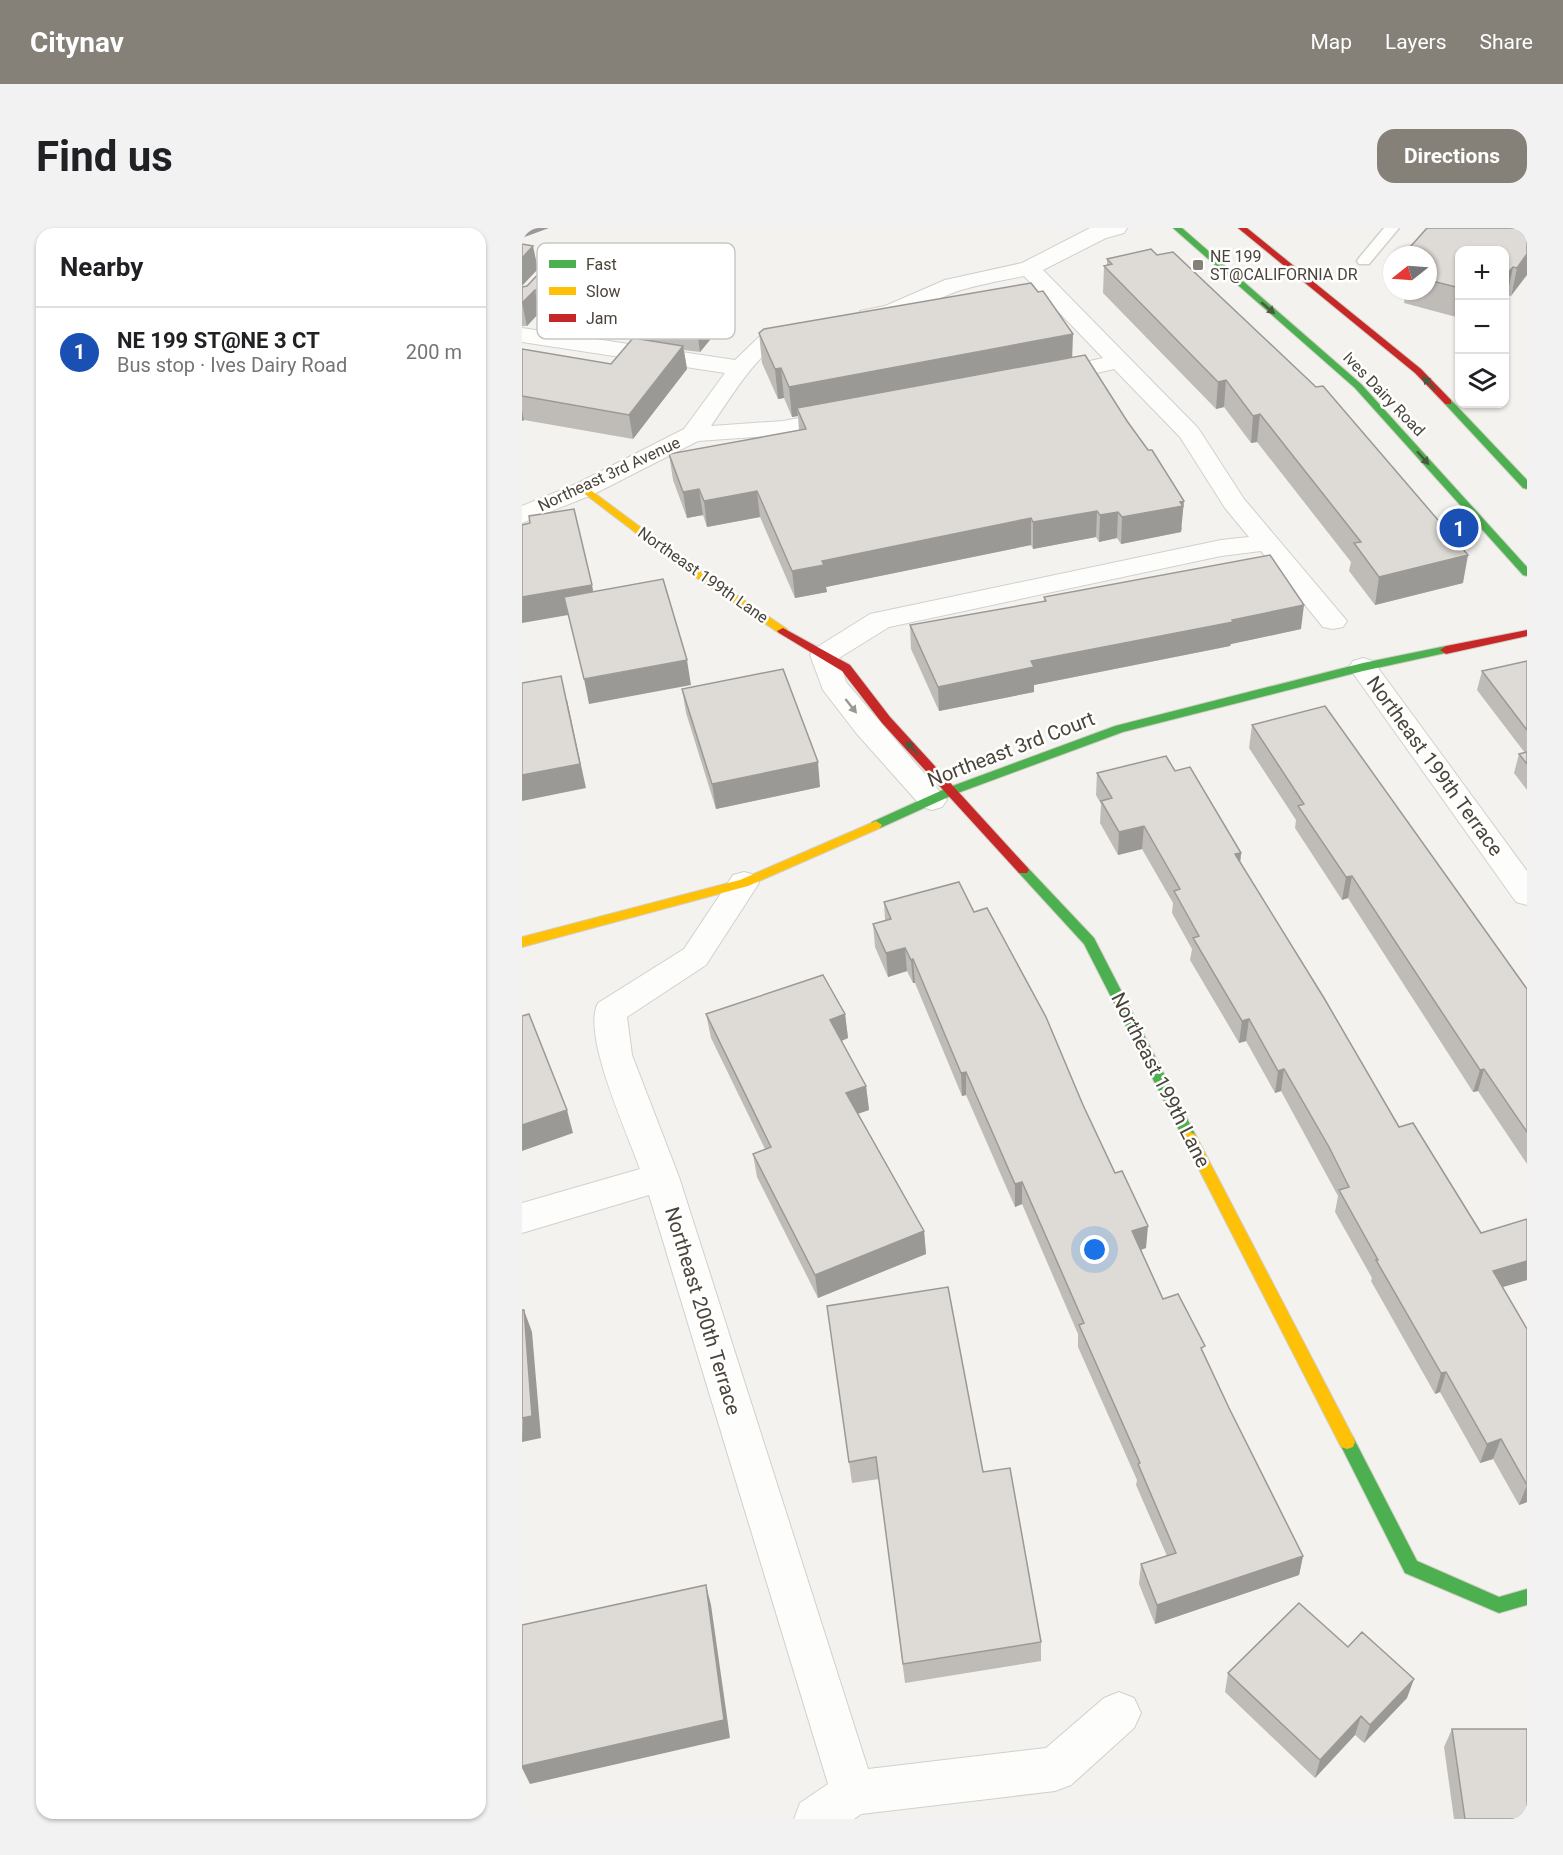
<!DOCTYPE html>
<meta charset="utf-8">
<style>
body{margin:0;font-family:Roboto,sans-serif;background:#f2f2f2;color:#202124}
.controls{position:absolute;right:18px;top:18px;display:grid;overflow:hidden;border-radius:12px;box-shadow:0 2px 4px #0004}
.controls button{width:54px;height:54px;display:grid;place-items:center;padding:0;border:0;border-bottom:2px solid #e0e0e0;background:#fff;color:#202124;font:30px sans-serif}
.compass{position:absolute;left:861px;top:18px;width:54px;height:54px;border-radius:50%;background:#fff;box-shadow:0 2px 4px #0004;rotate:253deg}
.you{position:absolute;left:573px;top:1022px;width:21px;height:21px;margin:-15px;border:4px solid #fff;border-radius:50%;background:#1a73e8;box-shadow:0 0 0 9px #1a73e833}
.badge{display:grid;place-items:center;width:39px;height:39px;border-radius:50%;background:#868178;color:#fff;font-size:20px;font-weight:700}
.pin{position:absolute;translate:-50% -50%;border:3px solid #fff;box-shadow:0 2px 6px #0006}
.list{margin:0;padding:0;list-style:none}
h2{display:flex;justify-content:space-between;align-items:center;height:78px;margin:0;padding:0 24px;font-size:26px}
h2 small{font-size:20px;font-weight:400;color:#757577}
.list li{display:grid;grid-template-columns:39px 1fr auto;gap:18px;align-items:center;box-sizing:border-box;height:90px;padding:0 24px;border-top:2px solid #e0e0e0}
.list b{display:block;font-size:22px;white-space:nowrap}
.list p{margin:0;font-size:20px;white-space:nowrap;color:#757577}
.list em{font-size:20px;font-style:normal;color:#757577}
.icon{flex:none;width:33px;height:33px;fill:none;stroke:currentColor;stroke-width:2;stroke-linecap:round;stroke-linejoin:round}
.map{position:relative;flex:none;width:1005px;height:1591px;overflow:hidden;border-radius:18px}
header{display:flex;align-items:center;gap:36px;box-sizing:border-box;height:84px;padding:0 30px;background:#868178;color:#fff}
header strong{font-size:28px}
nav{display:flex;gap:33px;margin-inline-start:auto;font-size:21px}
.intro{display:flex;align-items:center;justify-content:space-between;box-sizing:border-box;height:144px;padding:0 36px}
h1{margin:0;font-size:42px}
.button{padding:15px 27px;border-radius:18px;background:#868178;color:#fff;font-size:21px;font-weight:700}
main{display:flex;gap:36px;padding:0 36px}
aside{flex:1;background:#fff;border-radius:18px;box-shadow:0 2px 4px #0004}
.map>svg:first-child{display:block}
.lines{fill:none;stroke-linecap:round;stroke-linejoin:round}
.lane-casing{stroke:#d2d0cb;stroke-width:3}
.street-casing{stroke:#d2d0cb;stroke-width:2}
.fast-casing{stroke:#d3cfc5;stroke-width:2}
.slow-casing{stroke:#d3cfc5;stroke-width:2}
.jam-casing{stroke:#d3cfc5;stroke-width:2}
.lane{fill:#fdfdfc;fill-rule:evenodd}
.street{fill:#fdfdfc;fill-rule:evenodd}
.fast{fill:#4caf50;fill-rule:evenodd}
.slow{fill:#ffc107;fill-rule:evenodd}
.jam{fill:#c62828;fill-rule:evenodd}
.wall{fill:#bfbcb8}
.shaded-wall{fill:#9b9996}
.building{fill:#dedbd6;stroke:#9b9996;stroke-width:1.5}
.oneway{fill:#4b593e}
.oneway2{fill:#9b9791}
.poi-dot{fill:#868178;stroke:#fff;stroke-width:2}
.labels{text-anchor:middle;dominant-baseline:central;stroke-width:5;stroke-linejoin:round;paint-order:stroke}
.far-poi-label{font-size:16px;fill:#4b4439;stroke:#fff;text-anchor:start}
.far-street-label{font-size:16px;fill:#4b4439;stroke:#fff}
.street-label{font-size:20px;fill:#4b4439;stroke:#fff}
.key{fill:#fff;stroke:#c9c7c4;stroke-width:1.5}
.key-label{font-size:16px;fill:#4b4439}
</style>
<header>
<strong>Citynav</strong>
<nav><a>Map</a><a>Layers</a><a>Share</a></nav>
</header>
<div class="intro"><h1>Find us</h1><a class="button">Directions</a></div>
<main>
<aside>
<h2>Nearby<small></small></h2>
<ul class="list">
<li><span class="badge" style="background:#1a4fb4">1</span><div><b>NE 199 ST@NE 3 CT</b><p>Bus stop · Ives Dairy Road</p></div><em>200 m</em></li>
</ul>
</aside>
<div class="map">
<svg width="1005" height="1591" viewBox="0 0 1005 1591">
<rect width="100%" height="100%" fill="#f4f2ee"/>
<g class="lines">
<defs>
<path id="lane" d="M862,0H877L847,36H837L835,33L837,30Z"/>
<path id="street" d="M568,0H605L602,5L584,10L521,42L676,200L722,271L825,393L821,399L811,401L801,399L739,323L699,328L367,399L317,430L324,454L425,572L420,579L410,582L400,579L335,506L301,462L288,427L292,421L348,386L699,312L727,309L703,280L658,209L592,141L528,156L520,154L516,149L520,144L581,130L502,48C481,52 459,56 439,62C407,72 372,101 338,93L335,88L338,83L363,78L423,52L500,35Z
M278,95L286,97L289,102C282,113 266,111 255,117C232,130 205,175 189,198L261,193L321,182L329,184L333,189L329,194L261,207L176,213L72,266L0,295V278L54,256L162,201L203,145L0,114V100L213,132L239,107Z
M841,430L851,433L1005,643V677L994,674L831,445L827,439L831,433Z
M222,644L233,647L237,655L184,737L105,789L110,827L157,949L346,1541L524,1520L582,1470L597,1464L612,1470L619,1485L612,1500L549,1557L533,1563L339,1586L332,1591H272L278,1575L306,1556L127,967L0,1005V975L118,941C106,906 59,806 76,775L162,721L211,647Z"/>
<path id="fast" d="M651,0H660L839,156L1005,339V348L1001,347L833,160Z
M926,171L929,172L1005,252V261L1001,260L923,176V172Z
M924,418L930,422L928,424L841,443L601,504L433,566L358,600H350L348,597L350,594L425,560L593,498L841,435Z
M501,638L505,639L572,710L675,910L673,914H663L562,716L497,645L495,642Z
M825,1207L831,1209L895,1333L977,1369L1005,1361V1377L977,1385L883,1345L817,1214L819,1209Z"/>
<path id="slow" d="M63,258L168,336L265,401V405H257L160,340L59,263V259Z
M354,593L360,597L358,600L226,658L0,719V709L218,652Z
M668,904L673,906L831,1209L833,1214L831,1219L825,1221L819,1219L661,910L663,906Z"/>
<path id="jam" d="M716,0H725L899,141L929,172V176H923L893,145Z
M261,400L328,437L368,489L505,639L507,642L505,645H497L360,495L320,443L257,405L255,403Z
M1005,402V408L924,426L918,422L924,418Z"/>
</defs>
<use href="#lane" class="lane-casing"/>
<use href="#street" class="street-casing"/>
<use href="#fast" class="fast-casing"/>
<use href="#slow" class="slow-casing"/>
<use href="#jam" class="jam-casing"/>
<use href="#lane" class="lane"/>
<use href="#street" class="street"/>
<use href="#fast" class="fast"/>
<use href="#slow" class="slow"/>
<use href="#jam" class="jam"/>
</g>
<path class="wall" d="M1005,0L989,68L985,67L938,22V90L882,75L884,63H882H906V27Z
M585,31L941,355L853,377L827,343L829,334L735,214L729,215L702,179L694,181L581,65L582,38H585Z
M0,59L212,74L209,78L210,85L178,124L162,122L165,141L111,211L2,192L0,193V121L89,136L128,113L127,102L17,85L5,98H0Z
M237,105L550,129L660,300L659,304L599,316L595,310L577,314L574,309L511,321L509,317L304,359L305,364L273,370L238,289L185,299L181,287L165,290L151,252L147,226L277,202L276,188L270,189L262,170L256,171L240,135Z
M522,369L779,401L709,416L708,418L512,457V464L417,483L389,421L388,397L522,374Z
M1005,433V562L992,545L997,526L1003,525L955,462L960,443Z
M160,461L298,559L194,581L164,485Z
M730,497L1005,761V936L956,863L951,864L826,670L820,672L773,600L774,592L727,520Z
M653,543L719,625L718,635L877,899L959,1005L1005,991V1052L980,1059L1005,1101V1274L997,1277L971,1231L958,1235L918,1164L913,1166L849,1053L850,1050L813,984L816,968L759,863L753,865L724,813L717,815L668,732L670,721L650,685L651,675L620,621L596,627L578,595L579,576L574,567L575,545Z
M362,674L452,684L561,877L624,1020L619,1022L641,1071L682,1126L707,1180L781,1328L777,1347L633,1396L617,1356L619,1336L645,1328L614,1257L615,1252L556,1119V1106L500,976L493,979L444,867L440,868L393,755H391L385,743L366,749L353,719L351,696L363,692Z
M184,786H323L326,810L320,813L344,858L347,882L336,885L402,1003L404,1026L296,1070L235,949L231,926L243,921L189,810Z
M305,1078L461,1244L519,1414V1433L383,1455L357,1251L330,1255Z
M826,1419L885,1470L842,1515L833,1507L793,1550L703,1464L706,1445Z
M930,1501L1005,1591H932L922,1519Z"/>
<path class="shaded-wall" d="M0,0H27L0,10Z
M11,18L16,41L0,58V30Z
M1005,26V47L989,68L995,40Z
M991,39L985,67L982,70V49Z
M209,52L212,74L209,78L210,85L178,124L175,101L202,61Z
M13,62L17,85L5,98L0,75Z
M551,106L550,135L275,180L276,188L270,189L267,159Z
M161,118L165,141L111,211L107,187Z
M259,140L262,170L256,171L253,141Z
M704,152L702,179L694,181L696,154Z
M0,182L2,192L0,193Z
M738,186L735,214L729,215L731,188Z
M177,261L181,287L165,290L161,264Z
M235,263L238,289L185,299L182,273Z
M662,273L659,304L599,316L600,289Z
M575,283L574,309L511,321V294Z
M596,284L595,310L577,314L578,287Z
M509,290V317L304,359L305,364L273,370L270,343L300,333Z
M946,327L941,355L853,377L857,349Z
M70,357L75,382L0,395V369Z
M782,377L779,401L709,416L708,418L512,457V464L417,483L416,459L509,433Z
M165,432L169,457L67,476L62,451Z
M45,472L64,560L0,573V547Z
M296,534L298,559L194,581L190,556Z
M622,598L620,621L596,627L597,604Z
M719,625L717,647L713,626Z
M830,648L826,670L820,672L824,649Z
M383,720L385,743L366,749L364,725Z
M391,731L393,755H391L389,732Z
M323,786L326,810L311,816L308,792Z
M727,791L724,813L717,815L720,793Z
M762,841L759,863L753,865L756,843Z
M962,841L956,863L951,864L958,842Z
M444,844V867L440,868L439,845Z
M344,858L347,882L327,889L324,865Z
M45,882L51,905L0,923V897Z
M500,954V976L493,979V956Z
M626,998L624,1020L608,1025L610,1003Z
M402,1003L404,1026L296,1070L293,1047Z
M1005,1033V1052L964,1064L971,1043Z
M2,1082L10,1104L19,1210L0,1214Z
M924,1144L918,1164L913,1166L919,1145Z
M979,1211L971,1231L958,1235L965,1216Z
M1005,1257V1274L997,1277Z
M781,1328L777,1347L633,1396L635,1377Z
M184,1357L189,1377L208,1510L8,1556L0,1540V1538Z
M892,1451L885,1470L842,1515L848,1497Z
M839,1488L833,1507L793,1550L798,1532Z"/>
<path class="building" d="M905,0H1005V26L995,40L991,39L982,49V22H938V60L906,52V27H881Z
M0,16L11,18L0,30Z
M629,21L635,27L651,24L794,159L801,158L946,327L857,349L832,315L839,314L738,186L731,188L704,152L696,154L582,38L590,36L585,31Z
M38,23L209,52L202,61L207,62L175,101L125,94L137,81L13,62L0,75V59L5,58Z
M509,55L516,64L521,63L551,106L267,159L259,140L253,141L237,105L242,101Z
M111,110L161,118L107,187L0,168V121L89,136Z
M563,127L605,193L626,222H630L662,273L658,274L661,278L600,289L596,284L578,287L575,283L511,294L509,290L300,333L302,337L270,343L235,263L182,273L177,261L161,264L147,226L284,201L275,180Z
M52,281L70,357L0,369V297L8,295L7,288Z
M748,327L782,377L710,392L711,394L509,433L512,439L416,459L388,397L524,373L522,369Z
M141,351L165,432L62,451L42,369Z
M1005,433V502L960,443Z
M261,441L296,534L190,556L160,461Z
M39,448L58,536L0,547V455Z
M803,478L1005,761V904L962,841L958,842L830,648L824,649L776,578L782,576L730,497Z
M1005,524V536L997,526Z
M644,528L653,543L668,539L719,625L713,626L802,770L877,899L891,895L959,1005L1005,991V1033L971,1043L1005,1101V1257L979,1211L965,1216L924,1144L919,1145L854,1032H856L817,962L827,959L807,919L762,841L756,843L727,791L720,793L671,710L677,708L652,663L658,661L622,598L597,604L579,573L590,570L575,545Z
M437,654L452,684L465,680L524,789L561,877L593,945L600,943L626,998L610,1003L641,1071L656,1066L683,1118L679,1120L707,1180L781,1328L635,1377L619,1336L654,1325L616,1236L618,1235L557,1097L562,1095L500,954L493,956L444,844L439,845L391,731L389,732L383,720L364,725L351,696L369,691L362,674Z
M301,747L323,786L308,792L344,858L324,865L402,1003L293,1047L231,926L249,919L184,786Z
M7,786L45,882L0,897V788Z
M426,1059L461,1244L488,1240L519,1414L381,1436L354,1229L327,1234L305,1078Z
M0,1082H2L10,1188L0,1190Z
M184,1357L202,1492L0,1538V1397Z
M777,1375L826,1419L840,1404L892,1451L848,1497L839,1488L798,1532L706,1445Z
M930,1501H1005V1591H943Z"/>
<defs><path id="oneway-solid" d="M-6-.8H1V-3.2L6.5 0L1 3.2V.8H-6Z" transform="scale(1.5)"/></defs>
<g class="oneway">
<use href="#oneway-solid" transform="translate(746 80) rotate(41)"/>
<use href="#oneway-solid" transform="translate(907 155) rotate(-133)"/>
<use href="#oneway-solid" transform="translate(901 230) rotate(48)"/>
<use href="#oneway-solid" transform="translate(390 520) rotate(-133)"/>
</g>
<use class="oneway2" href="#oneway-solid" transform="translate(329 478) rotate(52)"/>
<rect class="poi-dot" x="670" y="31" width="12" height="12" rx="3"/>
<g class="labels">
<g class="far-poi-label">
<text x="688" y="28">NE 199<tspan x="688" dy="18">ST@CALIFORNIA DR</tspan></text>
</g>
<g class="far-street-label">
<text transform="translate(862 166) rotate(46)">Ives Dairy Road</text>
<text transform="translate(87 246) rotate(-25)">Northeast 3rd Avenue</text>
<text transform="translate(181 347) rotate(35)">Northeast 199th Lane</text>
</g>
<g class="street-label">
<text transform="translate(489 521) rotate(-21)">Northeast 3rd Court</text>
<text transform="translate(913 538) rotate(54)">Northeast 199th Terrace</text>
<text transform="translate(639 852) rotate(63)">Northeast 199th Lane</text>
<text transform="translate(181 1083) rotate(73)">Northeast 200th Terrace</text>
</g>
</g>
<rect x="15" y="15" width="198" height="96" rx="9" class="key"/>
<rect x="27" y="32" width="27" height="8" fill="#4caf50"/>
<rect x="27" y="59" width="27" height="8" fill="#ffc107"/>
<rect x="27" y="86" width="27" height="8" fill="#c62828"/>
<g class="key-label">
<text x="64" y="42">Fast</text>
<text x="64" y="69">Slow</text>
<text x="64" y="96">Jam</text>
</g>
</svg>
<div class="controls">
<button>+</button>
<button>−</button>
<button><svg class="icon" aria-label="layers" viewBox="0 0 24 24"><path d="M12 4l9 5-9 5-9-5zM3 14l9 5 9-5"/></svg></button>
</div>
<svg class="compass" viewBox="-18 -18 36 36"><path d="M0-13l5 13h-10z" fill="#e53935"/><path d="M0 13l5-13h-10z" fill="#757577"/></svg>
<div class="you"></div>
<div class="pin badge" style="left:937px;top:300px;background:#1a4fb4">1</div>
</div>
</main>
